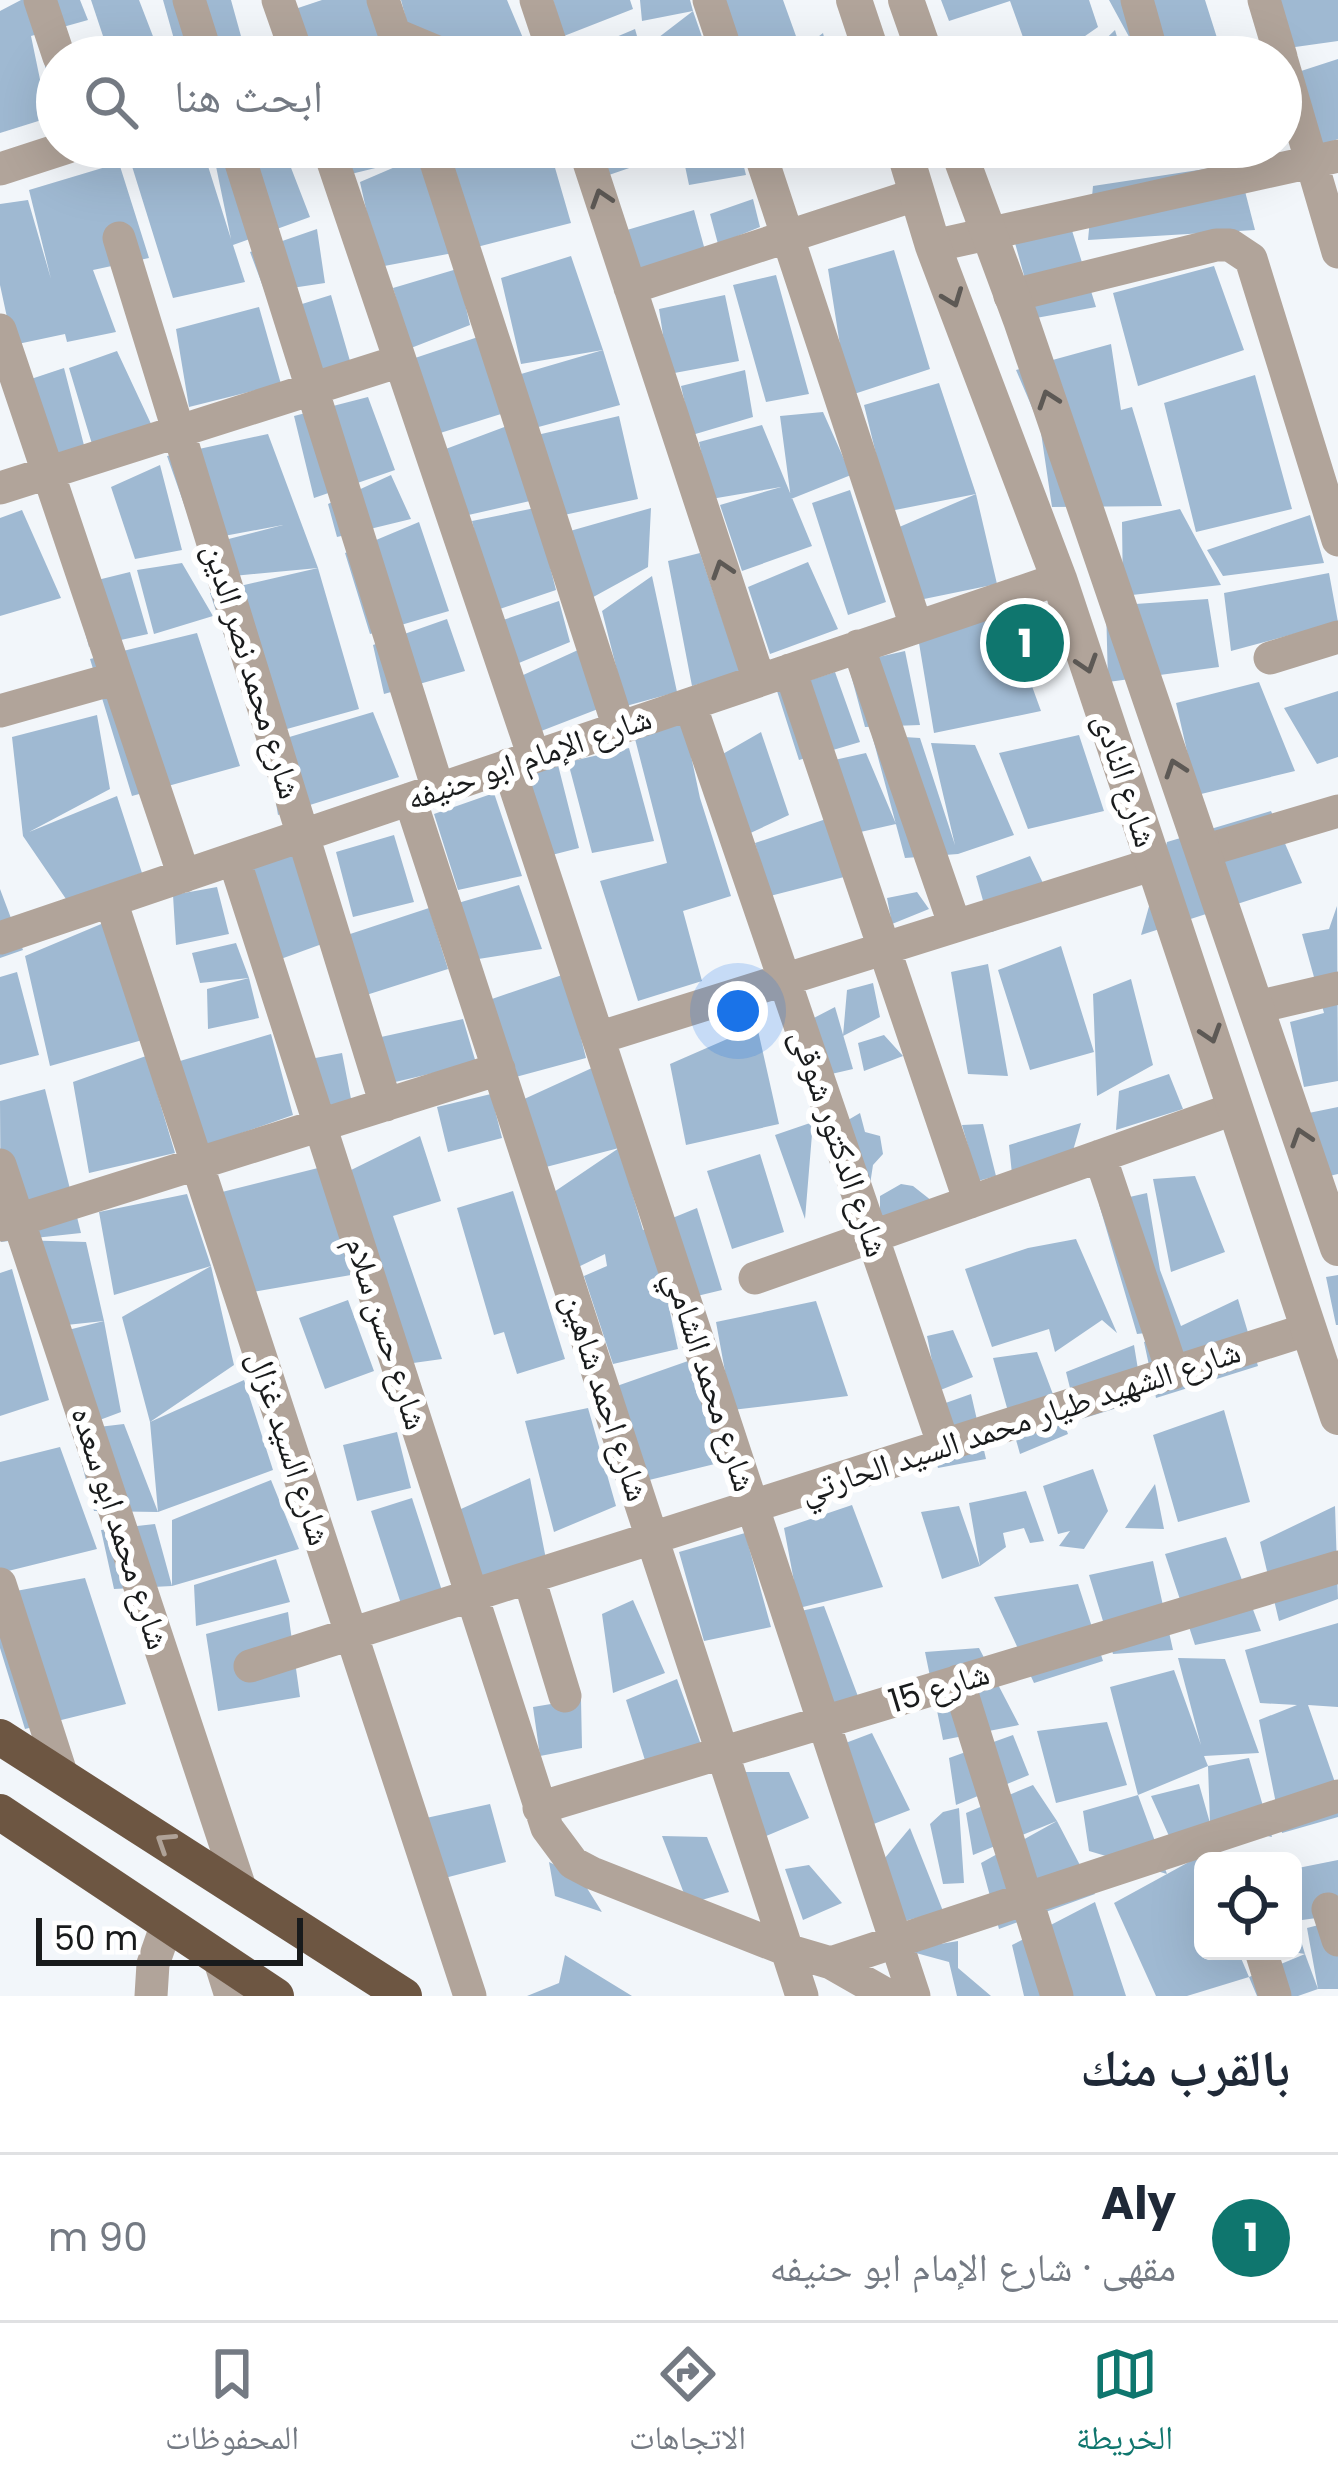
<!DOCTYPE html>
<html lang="ar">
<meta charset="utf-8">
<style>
body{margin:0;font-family:Poppins,"Noto Naskh Arabic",sans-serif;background:#f6f6f7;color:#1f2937;direction:rtl}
.controls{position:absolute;right:36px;bottom:36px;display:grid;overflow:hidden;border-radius:18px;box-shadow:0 12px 48px #0002}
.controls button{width:108px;height:108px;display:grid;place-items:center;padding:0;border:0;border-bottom:3px solid #e0e1e3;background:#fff;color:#1f2937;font:60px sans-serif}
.scale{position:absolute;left:36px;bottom:30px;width:267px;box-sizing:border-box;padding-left:12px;border:6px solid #191b1c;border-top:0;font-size:33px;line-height:42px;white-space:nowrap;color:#191b1c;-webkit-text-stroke:9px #fff;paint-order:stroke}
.you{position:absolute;left:738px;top:1011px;width:42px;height:42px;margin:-30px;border:9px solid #fff;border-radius:50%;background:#1a73e8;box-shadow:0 0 0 18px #1a73e833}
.badge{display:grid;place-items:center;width:78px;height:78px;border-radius:50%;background:#0f766e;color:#fff;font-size:39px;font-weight:700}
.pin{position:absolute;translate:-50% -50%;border:6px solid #fff;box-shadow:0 3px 12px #0006}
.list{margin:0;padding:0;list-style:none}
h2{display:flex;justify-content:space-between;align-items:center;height:156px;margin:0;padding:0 48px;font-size:51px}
h2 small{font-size:39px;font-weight:400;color:#747a83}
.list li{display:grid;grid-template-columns:78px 1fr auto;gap:36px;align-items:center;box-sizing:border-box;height:168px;padding:0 48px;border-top:3px solid #e0e1e3}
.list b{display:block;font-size:45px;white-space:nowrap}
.list p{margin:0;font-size:39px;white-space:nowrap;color:#747a83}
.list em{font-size:39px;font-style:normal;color:#747a83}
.icon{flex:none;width:66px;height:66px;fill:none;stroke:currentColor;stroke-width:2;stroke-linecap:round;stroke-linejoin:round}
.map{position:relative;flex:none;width:1338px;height:1996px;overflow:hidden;direction:ltr}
.search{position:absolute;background:#fff;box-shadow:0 12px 48px #0002;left:36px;right:36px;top:36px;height:132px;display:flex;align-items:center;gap:30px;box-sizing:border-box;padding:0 42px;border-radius:66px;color:#747a83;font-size:45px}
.sheet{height:324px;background:#fff}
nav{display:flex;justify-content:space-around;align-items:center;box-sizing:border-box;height:168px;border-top:3px solid #e0e1e3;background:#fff;font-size:33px;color:#747a83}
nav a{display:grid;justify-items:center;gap:6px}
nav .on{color:#0f766e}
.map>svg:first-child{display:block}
.building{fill:#9fb9d2}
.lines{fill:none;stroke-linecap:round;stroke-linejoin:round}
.minor{stroke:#b1a49a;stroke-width:33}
.tertiary{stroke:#b1a49a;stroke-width:36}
.trunk{stroke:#6d5642;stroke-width:36}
.oneway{stroke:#5d5955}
.oneway2{stroke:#afa297}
.labels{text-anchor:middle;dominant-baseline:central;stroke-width:12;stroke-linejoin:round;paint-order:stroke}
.street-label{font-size:33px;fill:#191b1c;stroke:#fff}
</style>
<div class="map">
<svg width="1338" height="1996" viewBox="0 0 1338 1996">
<rect width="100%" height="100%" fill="#f2f6fa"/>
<path class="building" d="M21,0H80L88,20L31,36L48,118L0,133V11Z
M91,0H139L161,57H110Z
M163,0H231L244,47L210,57H179Z
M322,0H372L388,57H311L295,9Z
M401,0H507L531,57H416Z
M553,0H630L633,9L564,36Z
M640,0H690L693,11L642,21Z
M724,0H783L801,50L823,33L829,57H742Z
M941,0H1089L1098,27L1055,57H964L1024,40L1010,1L949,21Z
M1109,0H1205L1218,41L1140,57Z
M1276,0H1338V41L1288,48Z
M693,11L709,57H654L650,44Z
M635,29L643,57H569Z
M1115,30L1123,57H1087Z
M88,43L92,57H57L54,126L43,53Z
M1338,59V139L1317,147L1298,72Z
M126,147H202L231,239L212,147H283L310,217L233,245L245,282L173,298Z
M339,147H413L453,253L379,267L360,182L416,158L347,175Z
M446,147H549L571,223L473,248Z
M598,147H671L673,153L606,176Z
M681,147H739L746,175L689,185Z
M792,147H841L842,148L791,164Z
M119,163L149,258L93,270L116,332L67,342L65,334L13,345L0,285V204L28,200L51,279L29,190Z
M1238,164L1255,230L1088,240L1093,186Z
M753,199L760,227L718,244L710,214Z
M694,210L706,254L635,270L627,230Z
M1069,221L1096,307L1036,318L1013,236Z
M317,229L325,283L265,292L250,252Z
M894,250L930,369L848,396L828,269Z
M571,256L603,350L620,405L531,429L521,374L603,350L521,364L501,278Z
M1214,266L1244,350L1138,386L1113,293Z
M457,269L470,325L411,348L393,288Z
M776,275L809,394L766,402L733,285Z
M331,295L350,361L298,379L273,313Z
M725,295L739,361L669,374L659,309Z
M259,307L281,384L189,407L176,329Z
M478,337L501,414L437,434L415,358Z
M1111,344L1121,410L1132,407L1162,506L1052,507L1040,426L1016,370Z
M117,351L152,426L92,444L69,368Z
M64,368L86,453L48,461L22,382Z
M745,370L753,417L692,435L681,386Z
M1255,375L1292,509L1196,532L1164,403Z
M939,383L976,494L890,511L864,405Z
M368,397L395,470L314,498L294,416Z
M823,412L851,475L791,499L780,416Z
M619,416L638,499L564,515L537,435Z
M762,425L812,546L742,571L720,505L781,487L711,499L699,442Z
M507,426L530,501L464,516L443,450Z
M268,434L318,568L223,577L205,545L283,525L197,541L167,456Z
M160,465L182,550L135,559L111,487Z
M391,475L411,519L337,537L328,504Z
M850,490L886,602L848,615L812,503Z
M976,494L997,584L924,599L897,528Z
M535,508L556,590L494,611L472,521Z
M651,508L648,567L586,601L563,533Z
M1180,509L1221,585L1123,596L1122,522Z
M22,510L61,598L0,616V518Z
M1310,515L1324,563L1223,576L1207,550Z
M419,522L449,611L370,634L345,553Z
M700,553L740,672L692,686L668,561Z
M808,562L838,629L770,654L748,587Z
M182,563L213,616L154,634L137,570Z
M318,568L359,709L258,737L210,593Z
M130,572L148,634L89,647L73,586Z
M1329,573L1338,622L1231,651L1224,593Z
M652,576L677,692L626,706L602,611Z
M1208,599L1219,667L1108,682L1106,606Z
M559,601L570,642L514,665L503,620Z
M1005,612L1041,711L934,733L919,643Z
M447,619L465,671L384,694L373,645Z
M197,633L240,766L132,796L90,659Z
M578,650L598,709L536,733L521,676Z
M905,651L920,725L865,727L848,664Z
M835,672L860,742L799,760L777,691Z
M1259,682L1295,771L1197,795L1176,703Z
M1338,691V757L1317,764L1284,708Z
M373,712L399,777L278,815L266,744Z
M97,715L110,789L29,832L117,796L142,873L66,899L23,836L12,737Z
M684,723L700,798L731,896L683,911L702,981L638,1001L600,881L667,863L634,735Z
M761,732L789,815L731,842L721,755Z
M872,735L920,738L955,845L931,743L975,745L1014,835L958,854L905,858Z
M1079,735L1104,811L1028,829L999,753Z
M629,748L654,841L592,853L568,762Z
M866,753L896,824L856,833L807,766Z
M557,761L579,848L544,857L522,770Z
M494,793L522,876L458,890L434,814Z
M1271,811L1302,883L1141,935L1167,842Z
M826,819L844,877L770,896L755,843Z
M394,835L414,902L353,917L336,852Z
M294,852L322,944L278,960L249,867Z
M1030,856L1054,906L992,932L976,876Z
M519,885L542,949L472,960L458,903Z
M217,887L229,934L176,945L173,895Z
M0,889L23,950L0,958Z
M917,892L929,909L892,924L887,898Z
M1337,906L1338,1081L1304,1087L1290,1022L1324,1013L1302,934L1329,929Z
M429,908L448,969L360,997L341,937Z
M106,922L146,1039L50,1066L25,956Z
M236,943L249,978L200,983L192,953Z
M1061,946L1094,1052L1030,1070L998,970Z
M988,964L1008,1076L968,1074L951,972Z
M17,972L39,1055L0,1065V977Z
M565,974L586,1058L512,1078L489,1000Z
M249,978L259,1018L208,1029L207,989Z
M1131,979L1153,1065L1097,1096L1093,994Z
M873,983L880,1017L843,1036L847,990Z
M835,1007L853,1069L827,1075L810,1020Z
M463,1019L476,1063L391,1083L381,1037Z
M757,1026L779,1124L686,1145L670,1064Z
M271,1034L293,1115L202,1147L180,1061Z
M884,1035L903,1056L864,1071L858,1043Z
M342,1053L352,1104L321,1111L310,1059Z
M146,1056L175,1153L89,1173L73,1082Z
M592,1068L619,1148L546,1167L522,1100Z
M1169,1074L1183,1109L1116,1130L1119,1091Z
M45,1089L81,1233L16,1240L86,1242L104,1321L38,1328L16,1240L1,1242L0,1101Z
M491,1094L502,1138L448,1152L437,1107Z
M1338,1107V1174L1303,1182L1294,1116Z
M860,1113L865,1132L880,1136L883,1154L873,1165L869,1191L843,1123Z
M813,1122L805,1219L775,1135Z
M1081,1123L1072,1154L1012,1174L1009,1145Z
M983,1124L996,1176L978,1181L962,1125Z
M420,1136L441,1201L393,1216L442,1359L406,1364L343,1174Z
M619,1148L643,1230L697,1208L722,1290L668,1303L678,1349L613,1364L584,1276L607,1266L605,1254L574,1269L551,1194Z
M760,1154L784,1232L732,1249L707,1171Z
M322,1167L351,1275L252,1292L222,1192Z
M1195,1176L1225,1252L1171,1272L1153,1179Z
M901,1184L913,1186L932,1201L880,1219V1196Z
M513,1191L565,1359L517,1374L504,1332L494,1335L457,1208Z
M1147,1193L1160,1270L1181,1326L1238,1299L1258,1366L1156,1398L1144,1342L1172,1330L1137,1334L1099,1204Z
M187,1194L211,1266L234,1365L150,1422L122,1317L211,1266L114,1295L99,1212Z
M1076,1239L1117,1333L1102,1320L1055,1352L1049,1329L992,1347L965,1269L1028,1248Z
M12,1269L49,1400L0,1416V1273Z
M1338,1275V1325H1336L1326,1277Z
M348,1300L374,1371L325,1389L299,1318Z
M816,1301L848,1396L732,1410L716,1322Z
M104,1321L121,1412L73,1430L44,1336Z
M953,1330L973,1377L938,1391L927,1336Z
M1134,1345L1143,1400L1078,1420L1066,1372Z
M1037,1352L1068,1434L1020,1454L993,1358Z
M688,1361L723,1462L645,1481L614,1387Z
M244,1380L273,1470L158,1512L94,1511L73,1430L124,1424L158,1512L150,1422Z
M971,1394L986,1459L938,1468L920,1412Z
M588,1408L616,1506L554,1532L525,1421Z
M1224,1410L1250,1502L1178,1522L1153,1435Z
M397,1432L411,1488L357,1501L343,1445Z
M60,1447L97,1549L0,1573V1462Z
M1093,1469L1108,1511L1084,1549L1059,1546L1070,1531L1058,1534L1043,1486Z
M530,1478L546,1559L469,1580L452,1513Z
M271,1480L299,1549L172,1586L114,1589L101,1530L155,1524L172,1586V1520Z
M1155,1484L1164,1529L1125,1528Z
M1026,1491L1044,1541L1030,1543L1024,1528L1003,1533L1006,1547L980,1566L942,1579L921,1512L959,1506L980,1566L969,1503Z
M412,1498L444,1597L403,1610L371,1511Z
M852,1505L883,1587L799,1608L784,1528Z
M1335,1506L1338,1599L1279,1621L1260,1542Z
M745,1533L771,1627L704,1641L679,1552Z
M1226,1537L1261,1631L1195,1645L1165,1554Z
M276,1559L290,1602L196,1626L194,1585Z
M1153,1561L1173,1650L1113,1654L1089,1575Z
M85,1578L126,1704L25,1729L0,1648V1594Z
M1078,1584L1103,1661L1034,1683L994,1597Z
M633,1600L665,1673L613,1693L602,1614Z
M824,1606L859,1699L830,1716L796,1612Z
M288,1612L300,1697L218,1711L206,1634Z
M1338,1623V1707L1308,1705L1338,1791V1817L1282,1833L1259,1720L1297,1705L1260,1703L1245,1650Z
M979,1648L1019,1725L943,1740L925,1652Z
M1178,1658L1225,1659L1259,1753L1204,1756L1208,1766L1249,1758L1272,1837L1210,1823L1208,1766L1138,1795L1110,1687L1174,1670L1201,1745Z
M677,1679L704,1753L649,1773L626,1700Z
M581,1699L582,1748L540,1756L533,1707Z
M1107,1722L1127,1785L1056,1803L1037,1731Z
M872,1733L910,1810L871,1825L835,1747Z
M1013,1735L1029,1775L956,1805L949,1758Z
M738,1772H789L809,1818L759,1839Z
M1199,1784L1210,1823L1169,1836L1151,1796Z
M1033,1785L1057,1821L1095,1894L999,1929L981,1863L1057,1821L973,1855L966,1813Z
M1138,1795L1167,1874L1198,1857L1203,1870V1951H1238L1249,1977L1187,1996H1156L1114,1903L1167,1874L1089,1851L1083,1811Z
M490,1804L506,1862L437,1880L426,1818Z
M959,1808L964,1883L943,1884L930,1824L943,1812Z
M910,1828L943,1911L893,1924L879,1865Z
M662,1836L707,1837L729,1892L688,1904Z
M1338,1860V1915L1295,1921L1305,1954L1293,1952V1869Z
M549,1862L580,1877L602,1912L555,1896Z
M809,1865L842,1903L803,1920L785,1869Z
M1095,1902L1126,1996H1024L1012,1945Z
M1338,1920V1989H1318L1307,1928Z
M958,1941V1968L991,1996H957L949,1962L905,1950Z
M1305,1954L1318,1989L1298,1996H1257L1249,1977Z
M565,1955L632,1996H527L559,1983Z"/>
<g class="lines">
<path class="minor" d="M40,0L59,57
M189,0L207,57
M278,0L298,57
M383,0L402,57
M536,0L555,57
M709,0L728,57
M1137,0L1153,57
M1264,0L1281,57
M394,34L449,57
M1281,58L1338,252
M236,147L438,789
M328,147L534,757
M431,147L619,728
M584,147L759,680
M758,147L916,626
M0,169L68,147
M119,238L386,1105
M933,246L1338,156
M630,288L918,194
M1010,296L1216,245H1230L1251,259L1338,540
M0,330L184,876
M0,488L400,361
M858,646L955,926
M1270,658L1338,637
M790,670L970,1202
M690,704L944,1446
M0,711L117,678
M508,765L914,1996
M410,799L802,1996
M1204,851L1338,811
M234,859L547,1828L573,1863L592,1873L787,1950L831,1963L889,1996
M111,901L470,1996
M0,938L1059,579
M1257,1007L1338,988
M598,1038L1154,864
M1100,1156L1173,1373
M0,1165L241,1891
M2,1225L499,1069
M755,1278L1236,1108
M529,1578L565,1696
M0,1584L62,1776
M250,1666L1309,1329
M958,1681L1057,1996
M539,1808L1338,1567
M1328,1909L1338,1940
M1261,1951L1275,1996
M219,1958L231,1996
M831,1963L1338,1796
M151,1996L153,1964L167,1924"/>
<path class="tertiary" d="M854,0L873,57
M906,0L926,57
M903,147L933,246L1059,579L1338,1417
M957,147L1021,320L1338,1248"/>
<path class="trunk" d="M0,1737L404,1996
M0,1812L276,1996"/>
</g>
<defs><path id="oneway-chevron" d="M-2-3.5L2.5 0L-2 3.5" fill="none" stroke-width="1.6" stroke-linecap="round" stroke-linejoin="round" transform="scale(3)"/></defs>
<g class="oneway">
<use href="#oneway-chevron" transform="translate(601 198) rotate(-108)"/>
<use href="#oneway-chevron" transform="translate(953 298) rotate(69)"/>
<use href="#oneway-chevron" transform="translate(1048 399) rotate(-109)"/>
<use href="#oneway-chevron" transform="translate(722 569) rotate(-108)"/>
<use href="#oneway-chevron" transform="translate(1087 664) rotate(72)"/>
<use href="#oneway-chevron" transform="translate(1175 768) rotate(-109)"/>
<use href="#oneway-chevron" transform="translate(1211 1034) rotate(72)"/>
<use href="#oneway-chevron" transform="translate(1301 1137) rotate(-108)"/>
</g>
<use class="oneway2" href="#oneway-chevron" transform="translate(165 1842) rotate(-147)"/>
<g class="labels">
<g class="street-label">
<text transform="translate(253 671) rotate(73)">شارع محمد نصر الدين</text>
<text transform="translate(529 758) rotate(-19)">شارع الإمام ابو حنيفه</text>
<text transform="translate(1126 780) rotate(72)">شارع النادى</text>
<text transform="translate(840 1143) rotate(71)">شارع الدكتور شوقى</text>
<text transform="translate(387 1333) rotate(72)">شارع حسن سلام</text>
<text transform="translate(711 1381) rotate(72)">شارع محمد الشامي</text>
<text transform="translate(606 1397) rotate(72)">شارع احمد شاهين</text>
<text transform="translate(1020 1421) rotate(-18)">شارع الشهيد طيار محمد السيد الحارتي</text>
<text transform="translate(290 1448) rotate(72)">شارع السيد غزال</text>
<text transform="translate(121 1528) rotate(72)">شارع محمد ابو سعده</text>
<text transform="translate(939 1687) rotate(-17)">شارع 15</text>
</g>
</g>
</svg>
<div class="controls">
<button><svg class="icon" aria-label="locate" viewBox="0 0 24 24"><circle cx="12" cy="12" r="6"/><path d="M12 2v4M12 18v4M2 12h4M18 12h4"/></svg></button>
</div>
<div class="scale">50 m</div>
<div class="you"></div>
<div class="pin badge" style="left:1025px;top:643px">1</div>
<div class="search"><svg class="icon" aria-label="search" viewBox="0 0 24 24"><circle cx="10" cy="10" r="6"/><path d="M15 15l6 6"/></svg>ابحث هنا</div>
</div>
<section class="sheet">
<h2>بالقرب منك<small></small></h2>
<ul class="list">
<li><span class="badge">1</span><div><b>Aly</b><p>مقهى · شارع الإمام ابو حنيفه</p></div><em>90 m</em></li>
</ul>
</section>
<nav>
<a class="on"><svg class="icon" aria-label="map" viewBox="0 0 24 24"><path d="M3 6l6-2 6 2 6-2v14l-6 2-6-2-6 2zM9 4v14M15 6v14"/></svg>الخريطة</a>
<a><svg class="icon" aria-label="directions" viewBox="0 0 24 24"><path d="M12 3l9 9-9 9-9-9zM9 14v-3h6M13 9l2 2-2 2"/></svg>الاتجاهات</a>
<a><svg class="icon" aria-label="saved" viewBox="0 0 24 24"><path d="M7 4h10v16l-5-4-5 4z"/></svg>المحفوظات</a>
</nav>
